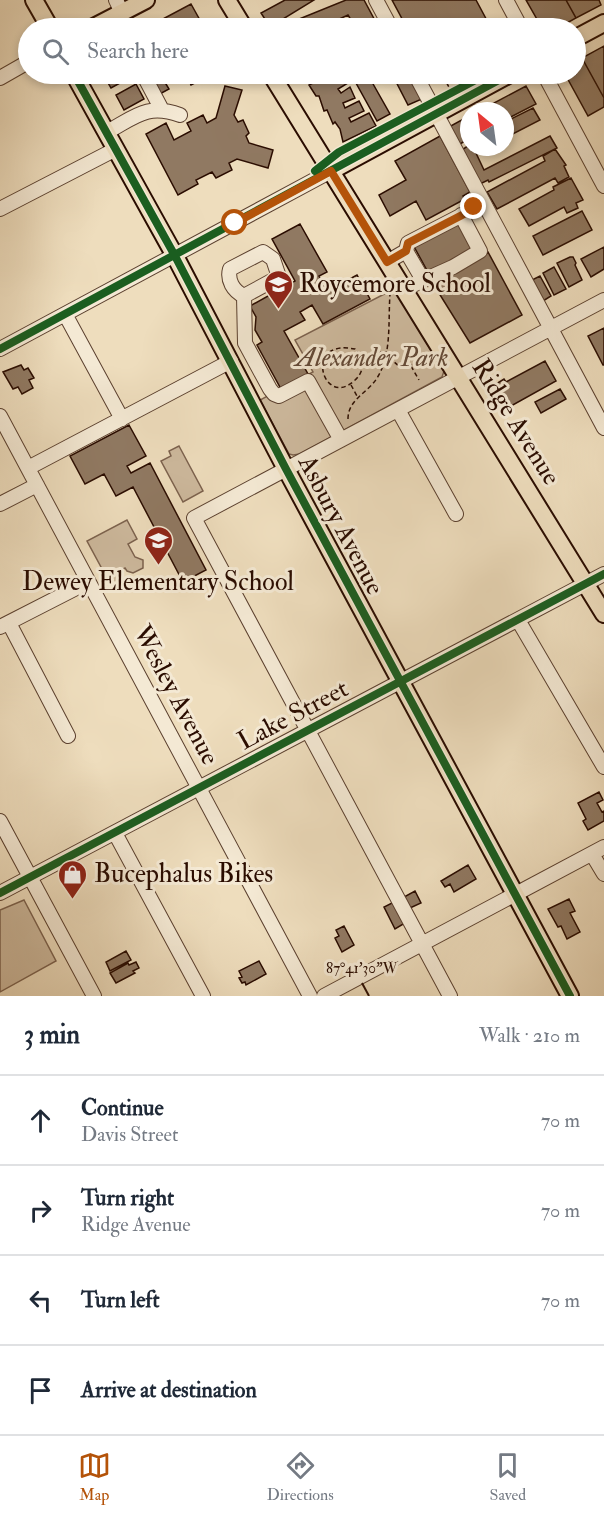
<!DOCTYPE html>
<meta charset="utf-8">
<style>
body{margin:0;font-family:"IM FELL Double Pica",serif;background:#f6f6f7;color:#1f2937}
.compass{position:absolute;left:460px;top:102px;width:54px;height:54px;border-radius:50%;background:#fff;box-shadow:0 3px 9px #0003;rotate:331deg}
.stop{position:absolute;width:18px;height:18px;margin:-14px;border:4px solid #b45309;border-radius:50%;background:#fff}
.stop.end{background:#b45309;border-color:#fff;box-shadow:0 2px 6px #0008}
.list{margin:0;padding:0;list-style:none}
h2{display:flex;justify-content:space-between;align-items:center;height:78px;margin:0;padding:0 24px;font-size:26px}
h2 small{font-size:20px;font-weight:400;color:#747a83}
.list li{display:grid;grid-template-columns:39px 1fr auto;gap:18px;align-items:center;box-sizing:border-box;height:90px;padding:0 24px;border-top:2px solid #e0e1e3}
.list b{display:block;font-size:22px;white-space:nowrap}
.list p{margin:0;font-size:20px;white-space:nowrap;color:#747a83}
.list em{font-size:20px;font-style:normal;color:#747a83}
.icon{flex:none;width:33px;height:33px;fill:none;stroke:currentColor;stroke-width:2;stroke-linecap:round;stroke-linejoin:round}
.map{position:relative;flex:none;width:604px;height:996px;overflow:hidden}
.search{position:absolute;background:#fff;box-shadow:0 3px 9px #0003;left:18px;right:18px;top:18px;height:66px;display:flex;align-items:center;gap:15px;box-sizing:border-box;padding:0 21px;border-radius:33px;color:#747a83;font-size:22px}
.sheet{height:438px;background:#fff}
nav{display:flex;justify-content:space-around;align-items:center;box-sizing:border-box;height:84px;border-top:2px solid #e0e1e3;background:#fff;font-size:16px;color:#747a83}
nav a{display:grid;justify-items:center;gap:3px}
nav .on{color:#b45309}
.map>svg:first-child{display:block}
.green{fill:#cdb99d;stroke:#7c624e;stroke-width:1.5}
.building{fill:#907962;stroke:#2a0c00;stroke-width:1.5}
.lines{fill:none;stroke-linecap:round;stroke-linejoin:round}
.minor-casing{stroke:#5b402f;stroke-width:16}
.major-casing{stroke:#2a0c00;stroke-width:20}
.path{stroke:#2a0c00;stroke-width:1.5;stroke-dasharray:4.5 3;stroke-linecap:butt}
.minor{stroke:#f4e9d4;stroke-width:14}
.major{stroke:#eeddbd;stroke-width:16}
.cycleway-casing{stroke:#f4e9d4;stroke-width:11}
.cycleway{stroke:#1b5e20;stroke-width:8}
.route{stroke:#b45309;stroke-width:8}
.ticks{fill:none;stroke:#2a0c00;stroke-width:2}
.labels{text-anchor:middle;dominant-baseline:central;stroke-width:6;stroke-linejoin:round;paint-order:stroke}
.poi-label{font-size:26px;fill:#2a0c00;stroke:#f4e9d4;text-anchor:start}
.park-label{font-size:26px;font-style:italic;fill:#634937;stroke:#f4e9d4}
.street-label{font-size:26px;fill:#2a0c00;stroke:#f4e9d4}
.ticks-label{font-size:15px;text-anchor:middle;fill:#2a0c00;stroke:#f4e9d4;stroke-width:6;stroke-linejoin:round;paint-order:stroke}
</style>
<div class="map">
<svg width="604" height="996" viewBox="0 0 604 996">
<rect width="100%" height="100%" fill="#eeddbd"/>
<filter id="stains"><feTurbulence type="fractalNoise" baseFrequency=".00333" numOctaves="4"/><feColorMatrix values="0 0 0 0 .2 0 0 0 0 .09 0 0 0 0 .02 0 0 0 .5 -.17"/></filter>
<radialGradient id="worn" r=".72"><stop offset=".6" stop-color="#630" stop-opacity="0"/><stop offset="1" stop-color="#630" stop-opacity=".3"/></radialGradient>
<path class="green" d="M394,289L441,367L444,371L442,377L300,454L293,455L289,454L260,400L313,372L295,340Z
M179,446L203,491L183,502L161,461L171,456L169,451Z
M127,520L137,539L128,544L135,557L143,560V568L133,573L127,571L125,568L116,573L123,587L114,591L87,541Z
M24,900L56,961L0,992V910Z"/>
<path class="building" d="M285,0H314L270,27L261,13Z
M346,0H364L379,28H356L348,15L320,28H277Z
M392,0H476L491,28H407Z
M526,0H566L576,18L558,28H542Z
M566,0H599L601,5L576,18Z
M191,4L201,22L190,28H146Z
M604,46V98L582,58Z
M582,58L604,98V107L588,116L565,74H576V61Z
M103,74H129L131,77L111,88Z
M147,74H160L169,89L158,95Z
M186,74H212L191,85Z
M303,74H323L308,82Z
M331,74H344L348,83L338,89L341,93L350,87L355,98L343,103L345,108L359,101L364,111L349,118L351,122L369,113L376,126L343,142L340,129L335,122L333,124L327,110L324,111L319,96H316L309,85Z
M351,74H369L368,75L390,114L377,121Z
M392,74H409L422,99L408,105Z
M136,84L144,99L124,110L116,95Z
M225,86L242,90L234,115L238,122L243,120L249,133L246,136L249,143L273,150L268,168L237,159L229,163L232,170L216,178L212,172L196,180L198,184L178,195L146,134L166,123L174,140L191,131L187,123L203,115L207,123L216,118Z
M526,86L536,104L505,120V111H479Z
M533,108L540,120L505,138V122Z
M469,116V139L458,145L447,128Z
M440,136L470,192L463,196L465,199L426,220L416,201L390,216L379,195L406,180L395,161Z
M550,136L557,148L489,182L488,180L478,185L460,151L468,146L466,142L469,141V147H488L476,153L484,170Z
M555,149L566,165L564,166L569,177L558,183L555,178L497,209L487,192L545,161L543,156Z
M571,178L583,200L576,203L578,208L567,213L564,207L529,226L519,209L554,190L553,187Z
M582,211L592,230L543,255L533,236Z
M456,219L473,250L429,274L412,243Z
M300,224L327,272L319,276L327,291L357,275L370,299L323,324L312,305L300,312L305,320L284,331L308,374L281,389L257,345L262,342L255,330L256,317L250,306L295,281L272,239Z
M604,247V269L591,277L581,259Z
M488,252L522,315L470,343L432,282Z
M570,257H573L576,263L575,265L582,280L569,287L557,263Z
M554,267L566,289L554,295L543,273Z
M540,276L551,296L540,303L528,282Z
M604,328V365H603L588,336Z
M545,361L556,381L511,406L496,384L504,379L506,382Z
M21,365L24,370L28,368L34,378L29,380L33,388L22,394L18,387L13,389L3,372Z
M560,389L566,399L541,413L535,402Z
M129,425L146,456L127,466L131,473L150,463L206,570L183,582L133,487L116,496L104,474L85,484L70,456Z
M599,792L603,800L597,803L602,812L604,811V821L588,830L583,821L586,819L578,803Z
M468,865L476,879L454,892L450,884L445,887L441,881Z
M415,891L421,903L410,908L404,897Z
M569,899L575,911L570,913L580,932L567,939L561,926L558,927L548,909Z
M394,902L405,923L395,929L384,907Z
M344,926L354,945L342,952L335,938L339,936L336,930Z
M126,951L131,960L110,971L106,962Z
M259,961L266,974L246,985L245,982L242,983L239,978L242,977L239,971Z
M136,962L139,968L133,971L135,973L116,983L110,973L128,963L129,965Z"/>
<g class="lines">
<defs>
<path id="minor" d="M116,0L122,13
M376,0L391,28
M506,0L521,28
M143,74L162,110
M415,74L604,428
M544,74L604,186
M0,78L28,62
M107,132C135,117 147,103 180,115
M0,209L116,149
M406,251L423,280
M263,252L273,259L279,277L244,296C233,291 227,280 230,269Z
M387,262L406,251L408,243L466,213L483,201
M404,289L453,267L480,251L461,215
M244,296L245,343L270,389L274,394L279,396L308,381L341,440
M65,314L122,419
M0,349L331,171
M398,410L456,514
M0,416L310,996
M28,468L231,361
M0,504L37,485
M518,620L604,767
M9,623L68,736
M0,627L88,582
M0,821L94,996
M115,833L203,996
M592,854L604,874
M0,893L604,574
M324,996L604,847
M450,996L194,518L604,300"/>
<path id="major" d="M34,0L50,28
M227,0L244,28
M92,28L146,0
M576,38L604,23
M74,74L175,256L286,469L570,996
M271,74L604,614
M331,171L510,74"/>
</defs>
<use href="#minor" class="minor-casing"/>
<use href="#major" class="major-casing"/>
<path class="path" d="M450,74H451
M456,74L452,76L456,85
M443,76L450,89
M361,356C364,367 362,374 354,381C327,405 309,356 336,349C342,347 349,348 355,349L361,356L368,353L386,352L393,361L400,367L411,365L427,356
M411,366L419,380
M351,385L357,396
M348,419C348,399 368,393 377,378C392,355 388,321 390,294"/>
<use href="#minor" class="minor"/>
<use href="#major" class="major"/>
<defs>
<path id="cycleway" d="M74,74L175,256L286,469L570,996
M315,171L339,152L487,74
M0,349L510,74
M0,893L604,574"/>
</defs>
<use href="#cycleway" class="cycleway-casing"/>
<use href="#cycleway" class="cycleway"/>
</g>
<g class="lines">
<path class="route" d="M235,223L331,171L387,262L406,251L408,243L466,213L474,207"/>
</g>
<path class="ticks" d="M362,983L369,996"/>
<defs>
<symbol id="school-pin" viewBox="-11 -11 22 30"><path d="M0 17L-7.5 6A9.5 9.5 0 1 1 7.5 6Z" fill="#8f2418" stroke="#f4e9d4"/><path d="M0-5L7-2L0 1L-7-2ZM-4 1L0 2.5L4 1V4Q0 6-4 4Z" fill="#fff"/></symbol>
<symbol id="shop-pin" viewBox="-11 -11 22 30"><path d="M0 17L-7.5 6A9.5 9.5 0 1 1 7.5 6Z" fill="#8f2418" stroke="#f4e9d4"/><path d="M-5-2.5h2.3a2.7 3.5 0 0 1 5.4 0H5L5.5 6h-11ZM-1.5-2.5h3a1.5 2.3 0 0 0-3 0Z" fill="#fff"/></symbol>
</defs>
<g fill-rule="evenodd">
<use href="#school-pin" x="262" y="268" width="33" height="45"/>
<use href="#school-pin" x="142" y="524" width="33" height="45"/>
<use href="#shop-pin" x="56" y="858" width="33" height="45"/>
</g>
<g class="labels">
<g class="poi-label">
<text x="299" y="284">Roycemore School</text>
<text x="158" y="582" text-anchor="middle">Dewey Elementary School</text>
<text x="94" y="874">Bucephalus Bikes</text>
</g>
<g class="park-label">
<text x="372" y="358">Alexander Park</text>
</g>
<g class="street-label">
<text transform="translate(516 422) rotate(58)">Ridge Avenue</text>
<text transform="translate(341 525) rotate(62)">Asbury Avenue</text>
<text transform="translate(176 695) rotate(62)">Wesley Avenue</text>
<text transform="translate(293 715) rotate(-28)">Lake Street</text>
</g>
</g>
<g class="ticks-label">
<text x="362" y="973">87°41'30"W</text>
</g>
<rect width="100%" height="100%" filter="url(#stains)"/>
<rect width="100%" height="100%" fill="url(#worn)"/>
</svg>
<svg class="compass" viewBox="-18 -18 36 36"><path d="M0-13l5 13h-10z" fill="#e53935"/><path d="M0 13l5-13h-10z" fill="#747a83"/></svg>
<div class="stop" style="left:235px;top:223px"></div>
<div class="stop end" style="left:474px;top:207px"></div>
<div class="search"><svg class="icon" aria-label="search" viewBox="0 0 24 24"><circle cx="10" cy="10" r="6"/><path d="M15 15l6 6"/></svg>Search here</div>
</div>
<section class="sheet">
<h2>3 min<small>Walk · 210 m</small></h2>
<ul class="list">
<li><svg class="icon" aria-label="ahead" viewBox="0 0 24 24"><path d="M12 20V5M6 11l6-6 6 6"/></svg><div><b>Continue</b><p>Davis Street</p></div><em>70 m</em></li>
<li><svg class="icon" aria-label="right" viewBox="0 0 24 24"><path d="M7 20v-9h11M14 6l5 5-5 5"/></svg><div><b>Turn right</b><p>Ridge Avenue</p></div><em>70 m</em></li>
<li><svg class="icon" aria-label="left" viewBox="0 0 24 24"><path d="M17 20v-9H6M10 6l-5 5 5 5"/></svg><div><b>Turn left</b></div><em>70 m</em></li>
<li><svg class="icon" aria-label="arrive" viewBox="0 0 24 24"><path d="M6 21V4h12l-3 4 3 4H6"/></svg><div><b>Arrive at destination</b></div></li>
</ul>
</section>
<nav>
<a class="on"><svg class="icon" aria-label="map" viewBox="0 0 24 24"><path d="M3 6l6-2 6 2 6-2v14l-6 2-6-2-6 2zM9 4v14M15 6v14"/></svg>Map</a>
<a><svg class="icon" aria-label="directions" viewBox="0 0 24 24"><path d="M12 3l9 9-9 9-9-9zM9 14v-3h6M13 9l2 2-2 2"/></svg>Directions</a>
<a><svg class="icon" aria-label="saved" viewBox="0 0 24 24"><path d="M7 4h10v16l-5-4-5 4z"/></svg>Saved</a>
</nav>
